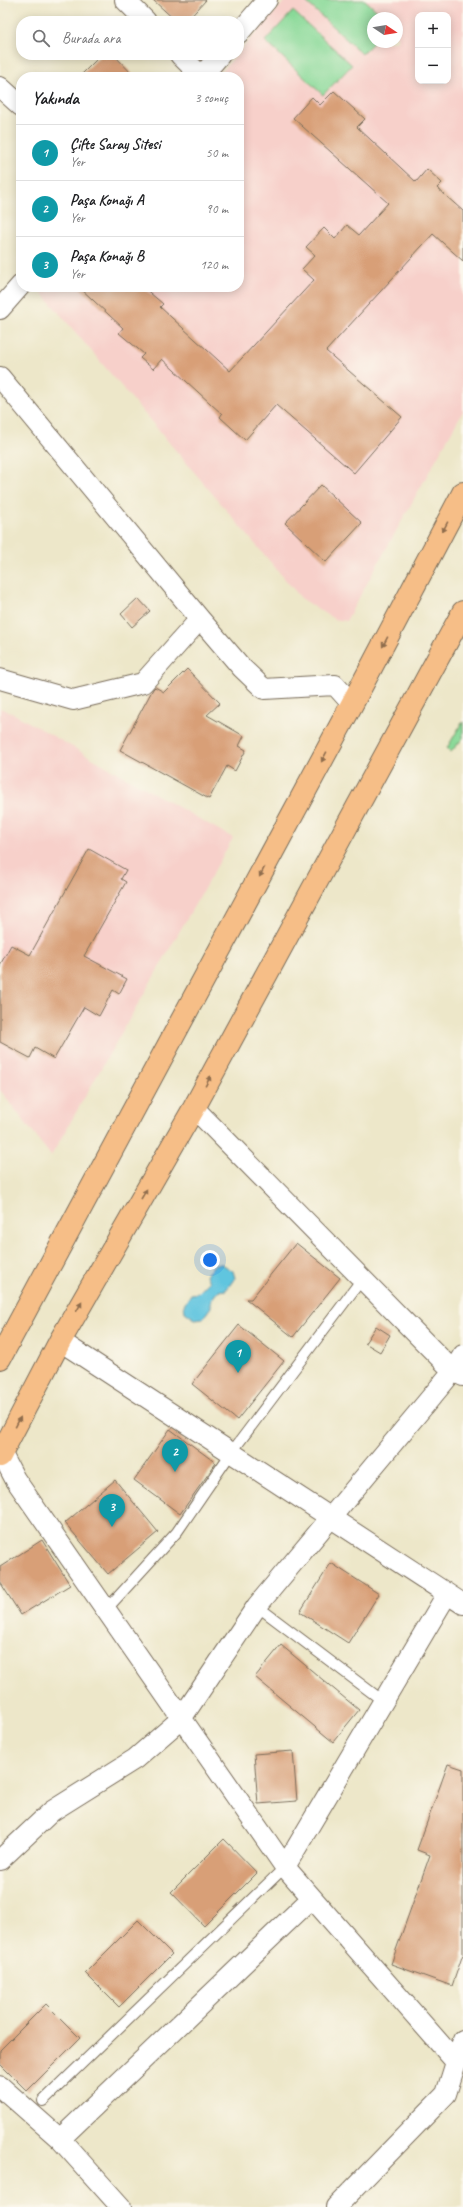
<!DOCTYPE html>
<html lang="tr">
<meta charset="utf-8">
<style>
body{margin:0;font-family:Caveat,sans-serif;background:#f6f6f6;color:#202124}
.controls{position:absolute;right:12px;top:12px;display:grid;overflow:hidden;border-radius:8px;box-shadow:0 2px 10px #0003}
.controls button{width:36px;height:36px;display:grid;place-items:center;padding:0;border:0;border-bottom:1px solid #e0e0e0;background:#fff;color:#202124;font:20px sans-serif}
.compass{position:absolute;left:367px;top:12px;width:36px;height:36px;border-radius:50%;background:#fff;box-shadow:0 2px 10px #0003;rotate:102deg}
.you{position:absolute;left:210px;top:1260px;width:14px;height:14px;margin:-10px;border:3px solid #fff;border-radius:50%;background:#1a73e8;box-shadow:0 0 0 6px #1a73e833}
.badge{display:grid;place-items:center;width:26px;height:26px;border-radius:50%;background:#b5179e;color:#fff;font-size:13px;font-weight:700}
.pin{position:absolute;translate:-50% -33px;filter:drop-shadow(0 1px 2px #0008)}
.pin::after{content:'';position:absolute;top:21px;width:14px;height:12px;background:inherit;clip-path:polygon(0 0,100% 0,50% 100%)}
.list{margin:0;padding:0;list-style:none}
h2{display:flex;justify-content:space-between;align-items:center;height:52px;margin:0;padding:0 16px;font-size:17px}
h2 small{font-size:13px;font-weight:400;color:#757577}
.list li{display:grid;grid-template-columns:26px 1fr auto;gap:12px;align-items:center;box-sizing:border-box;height:56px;padding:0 16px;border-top:1px solid #e0e0e0}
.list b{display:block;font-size:15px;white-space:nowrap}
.list p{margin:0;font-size:13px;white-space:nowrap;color:#757577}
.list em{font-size:13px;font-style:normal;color:#757577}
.icon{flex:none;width:22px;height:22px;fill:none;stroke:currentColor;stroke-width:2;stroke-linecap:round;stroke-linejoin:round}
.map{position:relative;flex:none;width:463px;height:2207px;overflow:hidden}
.search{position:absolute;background:#fff;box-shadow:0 2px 10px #0003;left:16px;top:16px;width:228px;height:44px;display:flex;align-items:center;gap:10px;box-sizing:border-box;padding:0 14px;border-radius:16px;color:#757577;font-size:15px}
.panel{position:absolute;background:#fff;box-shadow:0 2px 10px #0003;left:16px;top:72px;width:228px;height:220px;border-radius:16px}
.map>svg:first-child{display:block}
.built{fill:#f7d0ca;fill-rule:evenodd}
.green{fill:#89d998;stroke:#62825b}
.water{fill:#61c5df;stroke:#4e787e}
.building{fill:#d89f77}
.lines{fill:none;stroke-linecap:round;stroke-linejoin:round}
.lane-casing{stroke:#796c5a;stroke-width:12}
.street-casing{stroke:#796c5a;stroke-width:22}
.primary-casing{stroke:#796c5a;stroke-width:24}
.lane{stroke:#fff;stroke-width:10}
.street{stroke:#fff;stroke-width:20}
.primary{stroke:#f6be87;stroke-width:22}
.oneway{fill:#8f6d4d}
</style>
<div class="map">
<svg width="463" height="2207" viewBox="0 0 463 2207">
<rect width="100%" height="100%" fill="#fbf7ec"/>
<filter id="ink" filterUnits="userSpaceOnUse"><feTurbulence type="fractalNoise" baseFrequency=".025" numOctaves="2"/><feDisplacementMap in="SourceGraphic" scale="8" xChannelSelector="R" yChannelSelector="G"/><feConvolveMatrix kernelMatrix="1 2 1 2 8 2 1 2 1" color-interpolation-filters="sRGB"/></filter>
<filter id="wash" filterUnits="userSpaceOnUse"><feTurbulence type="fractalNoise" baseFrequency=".012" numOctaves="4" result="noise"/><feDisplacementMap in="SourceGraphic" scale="16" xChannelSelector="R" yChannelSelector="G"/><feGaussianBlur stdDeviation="0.9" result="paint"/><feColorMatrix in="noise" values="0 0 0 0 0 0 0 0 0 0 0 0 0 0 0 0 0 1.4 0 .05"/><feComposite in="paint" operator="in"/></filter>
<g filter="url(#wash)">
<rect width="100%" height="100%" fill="#ede7c9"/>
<path class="built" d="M286,0H463V411L346,621L334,619L301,598L37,287H239V77H217L236,55H239V52ZM418,15H448V81H418ZM373,18H397V42H373Z
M0,708L16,715L233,838L51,1156L0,1090Z"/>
<path class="green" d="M304,0H365L385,18H373L374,42L362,54Z
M293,11L352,65L323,95L265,41Z
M463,721V738L451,752L447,748Z"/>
<path class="water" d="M215,1264H222L233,1271L235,1278L226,1290L218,1291L211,1300V1307L203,1318L195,1319L185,1312L184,1305L191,1294L198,1293L209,1282L206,1275Z"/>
<g id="blocks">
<path class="building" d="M153,0H206L187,21H176Z
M101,55H114L135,77H79Z
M334,91L365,119L357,127L416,182L427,169L442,183L437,188L463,211V261L433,234L326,351L402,417L354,473L276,405L245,440L220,417L222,414L162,359L153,369L140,358L144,354L119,333L123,328L79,287H143L163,304L160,307L230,371L314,280L302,269L315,255L306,247L324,228L335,239L347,225L359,235L388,203L293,118L312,97L320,105Z
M321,485L362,523L326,562L285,523Z
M138,598L150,611L132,627L121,614Z
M187,669L220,703L207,715L244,736L239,746L246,750L235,771L227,766L209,799L120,750L153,689L155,687L164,692Z
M89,849L126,870L121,879L126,882L84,956L127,979L119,994L113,990L99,1016L84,1007L54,1059L35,1048L30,1058L0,1042V965L11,945L30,955Z
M296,1243L340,1278L293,1337L246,1299H251Z
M239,1325L284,1361L237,1420L192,1384Z
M376,1326L390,1335L380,1352L365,1343Z
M170,1429L216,1463L180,1514L134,1480Z
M115,1480L158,1532L108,1574L65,1523Z
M42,1540L70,1585L21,1615L0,1582V1567Z
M331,1563L379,1594L348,1643L300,1612Z
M281,1645L359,1710L333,1742L255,1677Z
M293,1751L297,1801L258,1804L254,1754Z
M448,1764L463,1769V1954L452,1986L391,1964L430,1855L417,1850Z
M224,1839L257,1873L204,1926L171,1892Z
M138,1920L172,1954L119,2007L85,1973Z
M46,2004L80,2038L27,2091L0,2064V2050Z"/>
</g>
</g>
<g filter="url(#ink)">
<use href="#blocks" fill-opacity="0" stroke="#796c5a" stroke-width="1"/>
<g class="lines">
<defs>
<path id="lane" d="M257,1606L383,1701
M105,1611L177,1532L231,1453L362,1279
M43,2101L285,1867"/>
<path id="street" d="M125,0L146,21
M239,33L267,0
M180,55L201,76
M201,77L220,55
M0,87L21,106
M0,309L21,285
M0,377L200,619L242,668L264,689L335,685L352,704
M0,679L73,700L143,683L200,619
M194,1108L453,1371L463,1376
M60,1341L463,1604
M2,1454L15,1479L285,1867L456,2062
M0,1860L52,1811L135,1759L181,1719L257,1606L453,1371L463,1355
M285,1867L447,1594
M0,2086L60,2139L121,2207
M60,2139L312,1898
M336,2207L446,2094L463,2040"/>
<path id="primary" d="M0,1358L352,704L463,493
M0,1456L60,1341L194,1108L463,612"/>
</defs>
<use href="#lane" class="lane-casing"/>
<use href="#street" class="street-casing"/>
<use href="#primary" class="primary-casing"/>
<use href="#lane" class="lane"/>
<use href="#street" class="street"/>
<use href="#primary" class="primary"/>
</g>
<defs><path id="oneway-solid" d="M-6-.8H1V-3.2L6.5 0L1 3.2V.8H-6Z"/></defs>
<g class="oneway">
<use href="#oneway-solid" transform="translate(445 527) rotate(118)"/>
<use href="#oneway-solid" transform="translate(385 642) rotate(118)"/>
<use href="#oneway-solid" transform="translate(324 757) rotate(118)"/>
<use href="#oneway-solid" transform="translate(262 872) rotate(118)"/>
<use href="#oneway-solid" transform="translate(208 1081) rotate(-62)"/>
<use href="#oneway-solid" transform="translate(144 1194) rotate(-60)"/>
<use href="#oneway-solid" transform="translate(79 1307) rotate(-60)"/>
<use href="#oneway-solid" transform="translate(18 1422) rotate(-63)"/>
</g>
</g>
</svg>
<div class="controls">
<button>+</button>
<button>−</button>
</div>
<svg class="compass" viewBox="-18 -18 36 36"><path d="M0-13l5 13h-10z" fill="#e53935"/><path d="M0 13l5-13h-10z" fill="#757577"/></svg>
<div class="you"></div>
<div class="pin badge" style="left:238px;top:1373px;background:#0f9aa8">1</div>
<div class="pin badge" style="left:175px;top:1472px;background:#0f9aa8">2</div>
<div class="pin badge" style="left:112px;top:1527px;background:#0f9aa8">3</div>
<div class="search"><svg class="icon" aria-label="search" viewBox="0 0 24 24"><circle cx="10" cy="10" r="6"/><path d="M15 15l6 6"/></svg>Burada ara</div>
<section class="panel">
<h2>Yakında<small>3 sonuç</small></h2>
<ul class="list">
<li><span class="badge" style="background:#0f9aa8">1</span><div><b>Çifte Saray Sitesi</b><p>Yer</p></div><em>50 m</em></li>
<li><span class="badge" style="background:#0f9aa8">2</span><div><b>Paşa Konağı A</b><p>Yer</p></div><em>90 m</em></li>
<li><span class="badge" style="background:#0f9aa8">3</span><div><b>Paşa Konağı B</b><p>Yer</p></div><em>120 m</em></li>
</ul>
</section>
</div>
